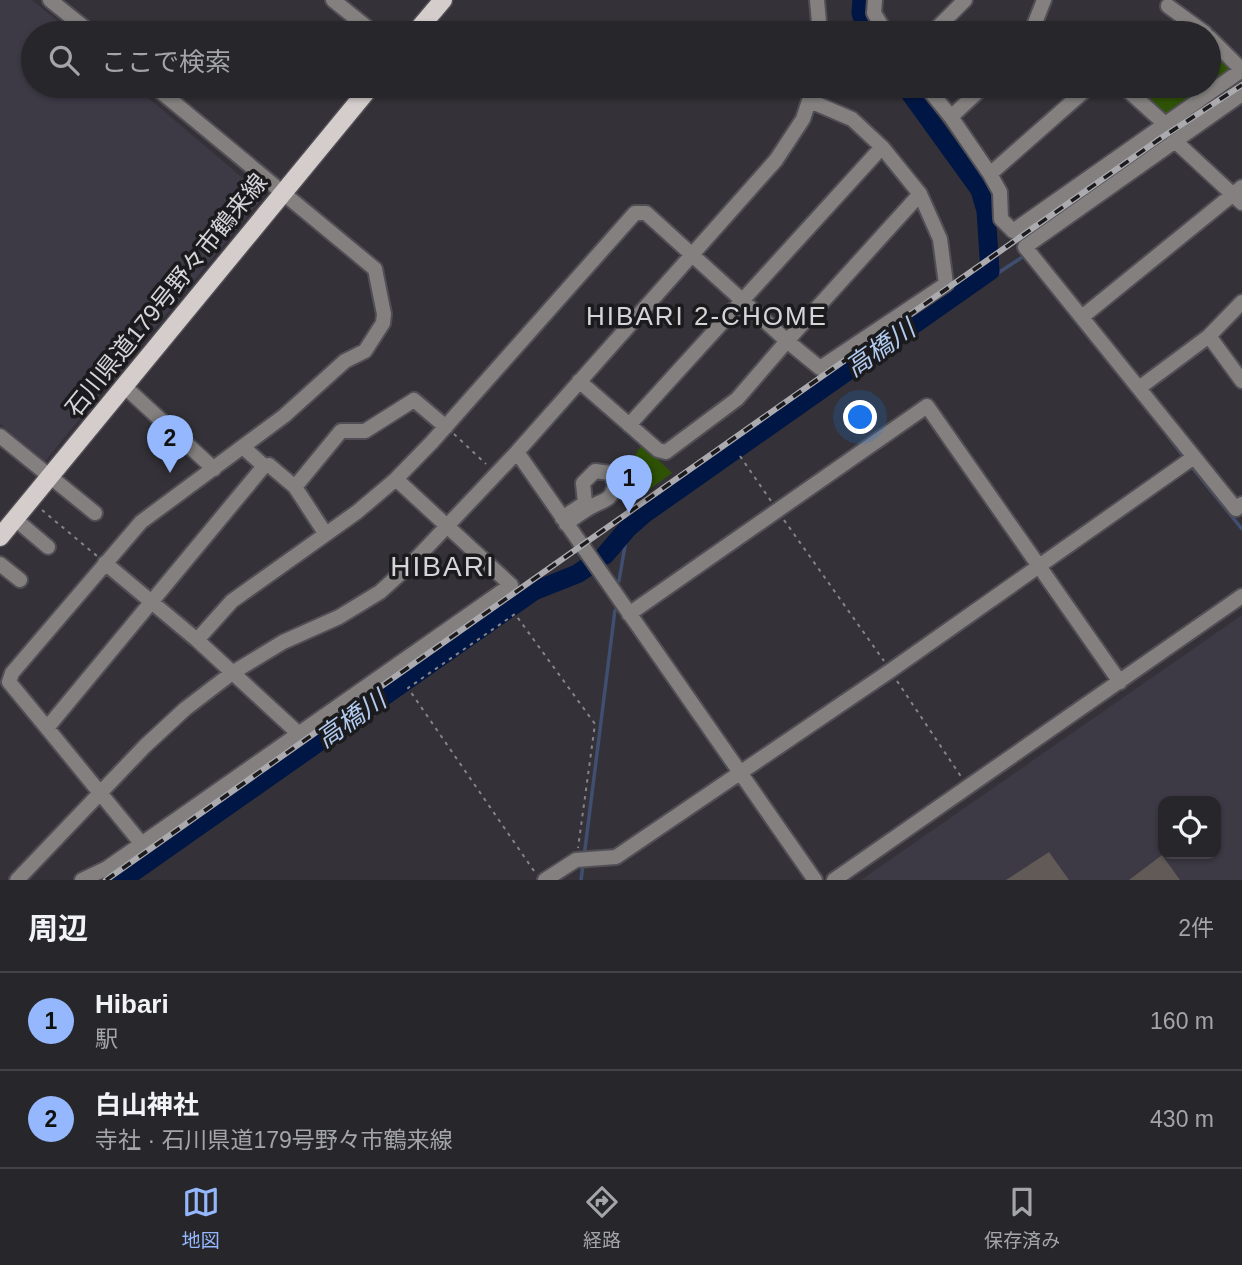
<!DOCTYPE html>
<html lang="ja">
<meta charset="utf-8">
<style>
body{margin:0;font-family:Helvetica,"Noto Sans JP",sans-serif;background:#2f2e32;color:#f1f3f6}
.controls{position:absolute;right:21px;bottom:21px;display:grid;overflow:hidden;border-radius:14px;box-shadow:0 2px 5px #0004}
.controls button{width:63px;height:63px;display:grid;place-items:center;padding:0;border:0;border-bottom:2px solid #434347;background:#27262a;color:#f1f3f6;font:35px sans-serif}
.you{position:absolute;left:861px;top:418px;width:24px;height:24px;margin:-18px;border:5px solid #fff;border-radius:50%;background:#1a73e8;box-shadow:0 0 0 10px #1a73e833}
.badge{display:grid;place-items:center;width:46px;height:46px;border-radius:50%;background:#94b7fd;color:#111;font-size:23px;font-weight:700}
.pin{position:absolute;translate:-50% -58px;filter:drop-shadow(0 2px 4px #0008)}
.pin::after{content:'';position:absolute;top:37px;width:24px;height:21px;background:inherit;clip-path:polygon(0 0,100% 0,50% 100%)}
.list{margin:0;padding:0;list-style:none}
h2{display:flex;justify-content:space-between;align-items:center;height:91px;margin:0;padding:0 28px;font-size:30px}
h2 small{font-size:23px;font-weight:400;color:#a4a5a8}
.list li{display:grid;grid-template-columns:46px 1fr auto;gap:21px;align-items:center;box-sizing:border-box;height:98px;padding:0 28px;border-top:2px solid #434347}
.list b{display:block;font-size:26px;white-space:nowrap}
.list p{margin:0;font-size:23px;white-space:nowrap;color:#a4a5a8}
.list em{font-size:23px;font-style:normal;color:#a4a5a8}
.icon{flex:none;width:38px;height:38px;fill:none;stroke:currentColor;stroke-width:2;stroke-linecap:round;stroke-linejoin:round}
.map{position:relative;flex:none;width:1242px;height:880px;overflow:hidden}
.search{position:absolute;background:#27262a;box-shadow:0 2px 5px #0004;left:21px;right:21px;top:21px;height:77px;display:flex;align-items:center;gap:18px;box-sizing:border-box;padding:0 24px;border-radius:38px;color:#a4a5a8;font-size:26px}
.sheet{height:287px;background:#27262a}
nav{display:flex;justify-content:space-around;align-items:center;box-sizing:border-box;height:98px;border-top:2px solid #434347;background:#27262a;font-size:19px;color:#a4a5a8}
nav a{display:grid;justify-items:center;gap:4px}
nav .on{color:#94b7fd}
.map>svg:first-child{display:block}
.built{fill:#3d3a46;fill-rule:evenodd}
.green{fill:#2f5304}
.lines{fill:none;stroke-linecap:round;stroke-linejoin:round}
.stream{stroke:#404f70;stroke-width:3.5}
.river{stroke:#001644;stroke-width:19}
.building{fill:#615a57}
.minor-casing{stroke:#514f55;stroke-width:18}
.major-casing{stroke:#514f55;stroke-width:21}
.path{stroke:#858489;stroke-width:2;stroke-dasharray:3.5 5;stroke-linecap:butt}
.minor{stroke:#848080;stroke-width:14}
.major{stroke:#d4cdcc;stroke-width:18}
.rail-casing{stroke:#abaaae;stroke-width:6}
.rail{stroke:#1b1a1d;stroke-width:3.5;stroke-dasharray:10;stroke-linecap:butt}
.labels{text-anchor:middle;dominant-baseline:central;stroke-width:7;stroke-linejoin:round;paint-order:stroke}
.street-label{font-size:24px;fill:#d5d4d8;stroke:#1b1a1d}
.neighbourhood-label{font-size:26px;letter-spacing:2px;fill:#d5d4d8;stroke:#1b1a1d}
.water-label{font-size:26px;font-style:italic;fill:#b1caef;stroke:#1b1a1d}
.quarter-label{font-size:28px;letter-spacing:2px;fill:#d5d4d8;stroke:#1b1a1d}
</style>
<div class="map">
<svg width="1242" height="880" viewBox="0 0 1242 880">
<rect width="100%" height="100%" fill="#343238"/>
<path class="built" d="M0,0H32L72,33H33V86H134L264,196L45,461L0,424Z
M1242,615V880H861ZM1163,801H1216V854H1163Z"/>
<path class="green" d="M1209,46L1232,68L1209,84Z
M1148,86H1206L1163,116L1141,94Z
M642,444L672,473L639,497L623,475Z"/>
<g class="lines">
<path class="stream" d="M990,271L998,273L1024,256L1027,260
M1148,410L1186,460
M1191,466L1242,529
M619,581L628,528
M584,857L615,610
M581,880L583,865"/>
<path class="river" d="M862,0L861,13L868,33
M605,555L628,528L644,514L990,271L986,211L980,190L905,86
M122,880L534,591L577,574L586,568"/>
</g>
<path class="building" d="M1049,852L1069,880H1006Z
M1162,855L1180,880H1129Z"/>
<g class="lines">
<defs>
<path id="minor" d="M50,0L91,33
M333,0L374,33
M817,0L820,33
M875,0L874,13L886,33
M1168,6L1205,33
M932,33L965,0
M1031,33L1044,0
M1209,37L1242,70
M154,86L375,269L384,314L383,323L365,351L345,361L284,416L141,522L12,673L9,682L47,728L264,466L243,447
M926,86L951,117L990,174L1000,192L1001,219L1013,231L1242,70
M1123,86L1165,124
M1242,94L1025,247L1236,509L1242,504
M951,117L984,86
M1175,141L1242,203
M990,174L1090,86
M1242,302L1209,336L1242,381
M1082,317L1242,187
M579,381L658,450L666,452L737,399L787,341L820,368L946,284L940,239L920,194
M124,386L214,469
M1139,388L1209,336
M629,425L882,147
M0,436L95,513
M517,452L815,880
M264,466L269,465L295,487
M562,518L585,503L583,483L595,471L610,473L615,484C611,502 604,499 591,507C582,512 574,518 566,524
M15,519L48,547
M325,533L295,487L341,431H365L414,400L446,427
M105,563L197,640L298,733
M0,564L20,580
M629,614L927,406L1120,682
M197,640L232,601L357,512L396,479L432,442L635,213H646L787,341L920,194L882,147L852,119L810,101
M47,728L141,843
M17,880L145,746L185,709L232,673L283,642L339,617L380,592L412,563L517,452L776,160L803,119L814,86
M82,880L107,868L511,585L396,479
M545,880L576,860L616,857L890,671L1194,457
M834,880L1242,596"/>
<path id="major" d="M415,33L443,0
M0,537L371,86"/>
</defs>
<use href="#minor" class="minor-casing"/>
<use href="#major" class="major-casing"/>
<path class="path" d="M454,434L486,464
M740,456L771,501
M42,510L97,556
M784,520L884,661
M897,681L962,778
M534,871L408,688L515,614L595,724L578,848"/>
<use href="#minor" class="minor"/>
<use href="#major" class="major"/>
<defs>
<path id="rail" d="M106,880L1161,138L1242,85"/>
</defs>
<use href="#rail" class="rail-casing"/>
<use href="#rail" class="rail"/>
</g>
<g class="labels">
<g class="street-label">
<text transform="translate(166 295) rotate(-51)">石川県道179号野々市鶴来線</text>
</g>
<g class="neighbourhood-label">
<text x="707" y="316">HIBARI 2-CHOME</text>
</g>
<g class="water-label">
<text transform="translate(880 348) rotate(-35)">高橋川</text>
<text transform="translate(351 719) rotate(-35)">高橋川</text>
</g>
<g class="quarter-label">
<text x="443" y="566">HIBARI</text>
</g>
</g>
</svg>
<div class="controls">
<button><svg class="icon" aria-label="locate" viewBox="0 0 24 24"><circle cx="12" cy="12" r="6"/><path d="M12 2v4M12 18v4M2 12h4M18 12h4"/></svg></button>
</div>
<div class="you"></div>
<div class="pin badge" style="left:629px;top:513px">1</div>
<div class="pin badge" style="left:170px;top:473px">2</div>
<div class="search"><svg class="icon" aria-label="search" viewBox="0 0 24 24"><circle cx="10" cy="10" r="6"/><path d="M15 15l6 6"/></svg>ここで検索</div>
</div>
<section class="sheet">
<h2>周辺<small>2件</small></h2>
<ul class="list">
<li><span class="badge">1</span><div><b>Hibari</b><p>駅</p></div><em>160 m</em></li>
<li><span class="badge">2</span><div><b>白山神社</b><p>寺社 · 石川県道179号野々市鶴来線</p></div><em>430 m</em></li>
</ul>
</section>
<nav>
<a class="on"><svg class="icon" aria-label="map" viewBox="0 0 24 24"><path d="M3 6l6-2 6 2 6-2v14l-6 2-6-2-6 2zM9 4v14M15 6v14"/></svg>地図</a>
<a><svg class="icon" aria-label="directions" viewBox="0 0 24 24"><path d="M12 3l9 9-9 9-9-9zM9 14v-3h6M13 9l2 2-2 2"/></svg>経路</a>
<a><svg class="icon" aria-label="saved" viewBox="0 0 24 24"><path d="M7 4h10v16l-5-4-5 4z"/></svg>保存済み</a>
</nav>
